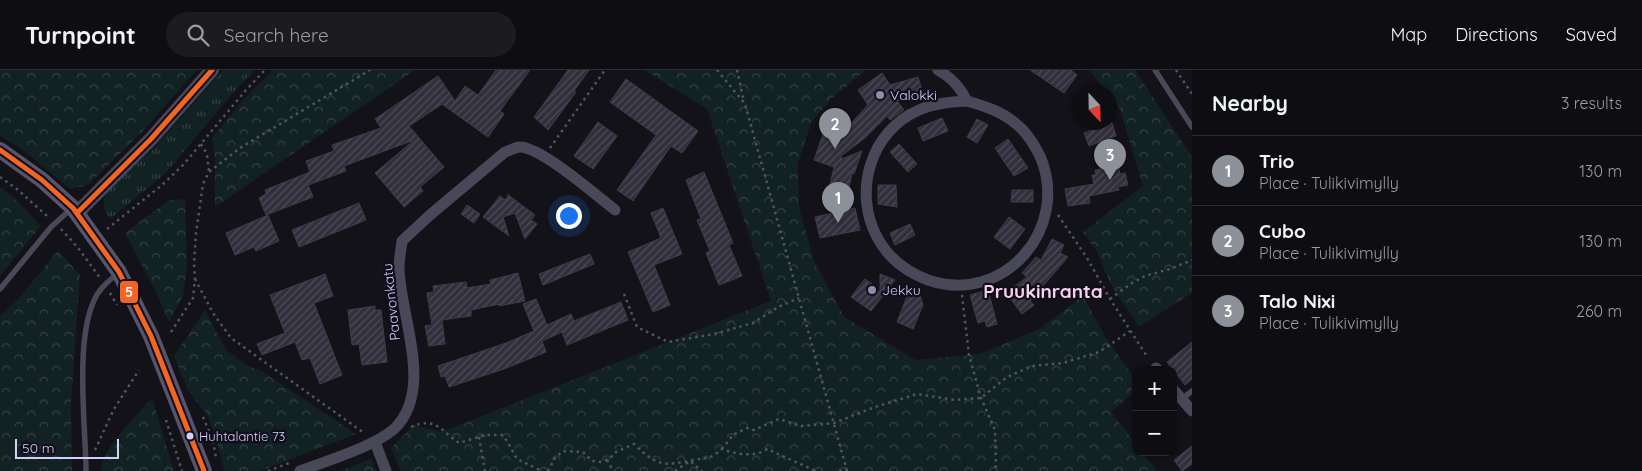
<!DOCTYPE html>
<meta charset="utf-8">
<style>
body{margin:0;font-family:Quicksand,sans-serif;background:#1c1c20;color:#f1f3f6}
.controls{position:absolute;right:15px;bottom:15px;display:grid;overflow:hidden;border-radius:10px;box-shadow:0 1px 4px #0004}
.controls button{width:45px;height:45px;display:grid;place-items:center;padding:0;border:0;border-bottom:1px solid #2e2e32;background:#0e0e12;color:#f1f3f6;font:25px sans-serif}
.compass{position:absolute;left:1072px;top:15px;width:45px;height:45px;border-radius:50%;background:#0e0e12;box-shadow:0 1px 4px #0004;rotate:158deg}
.scale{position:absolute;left:15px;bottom:12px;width:104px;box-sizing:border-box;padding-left:5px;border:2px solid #d4cff9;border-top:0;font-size:14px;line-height:18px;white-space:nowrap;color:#d4cff9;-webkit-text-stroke:4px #110e1c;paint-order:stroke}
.you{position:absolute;left:568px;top:145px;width:18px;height:18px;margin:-12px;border:4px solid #fff;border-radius:50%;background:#1a73e8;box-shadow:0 0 0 8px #1a73e833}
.badge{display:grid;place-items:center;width:32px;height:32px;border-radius:50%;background:#8c9099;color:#fff;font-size:16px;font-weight:700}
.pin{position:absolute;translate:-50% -41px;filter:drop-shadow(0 1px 2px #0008)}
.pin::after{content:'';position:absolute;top:26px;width:18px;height:15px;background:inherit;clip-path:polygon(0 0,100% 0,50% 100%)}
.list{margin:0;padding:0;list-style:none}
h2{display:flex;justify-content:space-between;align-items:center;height:65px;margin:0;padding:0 20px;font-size:21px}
h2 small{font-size:16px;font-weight:400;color:#9b9c9f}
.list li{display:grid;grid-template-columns:32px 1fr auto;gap:15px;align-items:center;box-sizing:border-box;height:70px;padding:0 20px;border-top:1px solid #2e2e32}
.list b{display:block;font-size:19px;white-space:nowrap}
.list p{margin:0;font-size:16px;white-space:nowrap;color:#9b9c9f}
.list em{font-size:16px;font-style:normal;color:#9b9c9f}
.icon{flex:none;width:28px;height:28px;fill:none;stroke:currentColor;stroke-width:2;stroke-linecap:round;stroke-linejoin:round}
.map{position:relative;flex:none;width:1192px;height:401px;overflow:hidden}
header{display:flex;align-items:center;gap:30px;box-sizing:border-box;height:70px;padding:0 25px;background:#0e0e12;border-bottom:1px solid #2e2e32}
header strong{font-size:24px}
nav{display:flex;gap:28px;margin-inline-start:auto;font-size:18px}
.search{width:350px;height:45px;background:#1c1c20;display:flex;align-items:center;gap:12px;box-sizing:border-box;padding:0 18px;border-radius:28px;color:#9b9c9f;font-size:19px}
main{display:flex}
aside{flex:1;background:#0e0e12}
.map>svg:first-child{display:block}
.grass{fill:url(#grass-tufts)}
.forest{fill:url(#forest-crowns)}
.building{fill:url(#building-hatch);stroke:#3f3c4b}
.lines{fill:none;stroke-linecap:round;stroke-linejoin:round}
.path{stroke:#4b5761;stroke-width:2.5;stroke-dasharray:2.5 4;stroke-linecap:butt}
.service{stroke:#484858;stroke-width:5.5}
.minor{stroke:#484858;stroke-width:11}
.tertiary{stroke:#484858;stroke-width:14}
.secondary{stroke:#55546a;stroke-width:16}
.bus-1-casing{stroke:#110e1c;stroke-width:9}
.bus-1{stroke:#f26522;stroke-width:5}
.poi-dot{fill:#908daa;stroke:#110e1c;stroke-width:2}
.bus-dot{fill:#d4cff9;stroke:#110e1c;stroke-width:2}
.labels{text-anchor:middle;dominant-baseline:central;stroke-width:4.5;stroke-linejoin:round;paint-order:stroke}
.bus-label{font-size:13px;fill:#d4cff9;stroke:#110e1c;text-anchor:start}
.poi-label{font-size:14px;fill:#d4cff9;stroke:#110e1c;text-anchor:start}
.street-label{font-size:14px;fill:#d4cff9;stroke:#110e1c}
.district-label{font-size:19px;font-weight:bold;fill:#f9d1ea;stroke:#110e1c}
.line-badge{stroke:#110e1c;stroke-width:2}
.badge-label{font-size:14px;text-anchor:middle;font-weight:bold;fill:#fff}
</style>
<header>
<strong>Turnpoint</strong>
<div class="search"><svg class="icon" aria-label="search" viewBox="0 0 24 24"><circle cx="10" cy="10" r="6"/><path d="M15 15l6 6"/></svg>Search here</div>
<nav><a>Map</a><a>Directions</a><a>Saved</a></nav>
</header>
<main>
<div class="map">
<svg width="1192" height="401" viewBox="0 0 1192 401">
<defs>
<pattern id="grass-tufts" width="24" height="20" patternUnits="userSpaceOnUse" patternTransform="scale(1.25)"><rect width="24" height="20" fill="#122223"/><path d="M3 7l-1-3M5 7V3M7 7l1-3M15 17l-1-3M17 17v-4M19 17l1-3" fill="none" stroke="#344144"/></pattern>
<pattern id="forest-crowns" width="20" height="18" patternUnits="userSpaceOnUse" patternTransform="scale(1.25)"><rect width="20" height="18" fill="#122223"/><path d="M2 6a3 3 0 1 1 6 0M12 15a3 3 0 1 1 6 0" fill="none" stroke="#344144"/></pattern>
<pattern id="building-hatch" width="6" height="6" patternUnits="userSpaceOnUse" patternTransform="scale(1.25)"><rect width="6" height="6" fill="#312f3b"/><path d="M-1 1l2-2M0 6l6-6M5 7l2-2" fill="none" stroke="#4e4c58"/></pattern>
</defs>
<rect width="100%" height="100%" fill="#131218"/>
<path class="grass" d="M223,0H255L232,24L166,103L110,149L104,139V128L112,115L155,77Z"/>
<path class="forest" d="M0,0H197L142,62L88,115L70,119L22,79L0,66Z
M273,0H415L215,137V88L212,68L241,32Z
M644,0H866L831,29L811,53L798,93L799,137L814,191L844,247L916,290L980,284L1039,259L1083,226L1106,268L1136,310V321L1111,342L1136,374V382H1142L1157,401H401L391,378L414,355L442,362L771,231L707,39Z
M1089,0H1135L1192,87V223L1139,257L1111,215L1097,182L1083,162L1143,116L1120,39L1110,25V22H1107Z
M0,117L12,126L41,156L0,206Z
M185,129L187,198L183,226L169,252L158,226L125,163L169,130Z
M58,180L80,205L71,333L72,401H0V246L22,225Z
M205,240L226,280L248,296L260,300L356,364L260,401H224L215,365L206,343L188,321L174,286Z
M152,328L174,401H101C101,379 137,345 152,328Z
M371,389L376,401H340Z"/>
<path class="building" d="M496,0H530L500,41L504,44L488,67L442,34L409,56L444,97L420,117L423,121L404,137L375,103L414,70L344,96L346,101L308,115L313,127L266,145L259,128L266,124L265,120L310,102L306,91L334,81L332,75L381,58L375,49L438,6L455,31L465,16L478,25Z
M568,0H589L574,21L576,22L548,60L534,47Z
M1030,0H1071L1077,5L1064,23Z
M882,3L890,15L918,7L923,24L897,31L904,40L890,50L887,46L865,68L841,86L842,89L862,81L854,104L852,103L847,127L828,123L834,97L814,90L823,64L832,66L834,60L842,63L868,35L858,20Z
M626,9L698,61L682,83L671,76L633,131L617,120L656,65L610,32Z
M942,48L948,61L923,71L918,58Z
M977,49L988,55L977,73L967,67Z
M598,52L617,66L593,99L574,86Z
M1112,53L1116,66L1089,76L1084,63Z
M1008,69L1028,98L1014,106L995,78Z
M899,74L917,94L908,102L890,82Z
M1118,95L1120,104L1125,103L1128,115L1118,117L1119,120L1089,126L1090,133L1068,136L1065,119L1094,114L1092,105H1096L1095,100Z
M704,102L733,173L729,175L742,206L719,215L706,183L710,181L697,150L701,149L686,110Z
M878,115H896L897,137L878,134Z
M1012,120H1033V132H1011Z
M507,124L535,145L531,150L537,154L525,169L515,143L503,147L509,166L483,147L500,126L505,130L508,126Z
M359,133L366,150L299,177L292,160Z
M467,135L480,144L474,153L461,144Z
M663,138L682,184L654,195L670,235L653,242L628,182L661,168L651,143Z
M855,138L860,160L820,168L815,147Z
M268,145L279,171L256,181L254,177L235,185L226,163Z
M1009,147L1025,159L1010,179L994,167Z
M910,154L915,165L895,175L890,163Z
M1052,169L1064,175L1060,183L1068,187L1030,231L1034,235L1022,244L1006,223L1027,207L1022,203L1036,187L1041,190Z
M590,184L594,194L543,215L539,204Z
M518,203L525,231L499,236V234L471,240V246L442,250L445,274L429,276L425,256L432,255L427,223L434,222L433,216L466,212L467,218L491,214L490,210Z
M325,204L333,226L314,233L342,305L320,314L310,288L302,290L295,272L262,285L257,274L285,263L270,225Z
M880,204L895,210L871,241L851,227L865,209L872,214L874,221H880Z
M910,218L920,225L923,235L913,259L897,252Z
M988,220L997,254L987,257L985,251L978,253L970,225Z
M536,229L547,255L571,244L574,251L621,232L628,250L567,275L562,262L542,271L546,282L504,299L449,317L445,306L441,307L438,296L506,273L534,261L523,234Z
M375,236V240H381L387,292L362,295L359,274L352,275L348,240Z
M1192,272V309L1185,315L1167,292Z
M1192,376V394L1182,401L1174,390Z"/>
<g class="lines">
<path class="path" d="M717,0L745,34L847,401
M737,0L744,32
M1176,0L1192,24
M201,74L207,84L209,102
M550,78L605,0
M0,107L17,119L48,147
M1058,145L1087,188L1110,229L1148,288
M61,159L79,179L100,208
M107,159L162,115L184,94L246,20L265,0
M195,209L213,243L231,268L364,363
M110,223L117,235
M624,224L637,257L668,272L714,264L753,253L778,237L799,228
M962,225L969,285L981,328L995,360L996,396L993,401
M1110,229L1132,213L1145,206L1170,199L1192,190
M171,262L193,228L195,209L194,194L196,163L203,114L209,102L240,78L370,0
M203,347L213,371L216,388
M166,350L182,401
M411,357C436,346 441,361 459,373L485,365H502L507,371L517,389L542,401
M479,367L485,401
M722,379L733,365L747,358L754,360L779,349L801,356L834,353L872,338L917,324L955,330L981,328L1007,307L1032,296L1063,293L1099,282L1130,261
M95,380L114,339L139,300
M607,390L613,401
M268,401L292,392
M548,401L555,388L563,381L583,382L592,391L602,392L610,388L616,382L634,374C658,397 663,396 694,390C709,387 709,390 722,379C735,384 755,388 767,379L816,401
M675,401L690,391L702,401
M839,401L847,399"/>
<path class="service" d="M1155,0L1192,57
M0,219L51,157L71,139
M1182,329L1192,321
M86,401C86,357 72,254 101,219C106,213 112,208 118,203"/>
<path class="minor" d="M938,0C952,8 960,17 967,31C984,36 1001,41 1015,53C1026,61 1034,74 1040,86C1071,158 1004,236 928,210C907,202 888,188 877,167C853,122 870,61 919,40C935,33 951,32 967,31
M1156,298L1158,300
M1173,319L1192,341
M375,372L386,401
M300,401C326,391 375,376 394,359C435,320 400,246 399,198C399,189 401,180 402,171L430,145L505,82C509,81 515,77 520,77C541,77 597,126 615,140"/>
<path class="tertiary" d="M77,143L151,69L212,0"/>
<path class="secondary" d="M0,80L42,110L73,138L119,202L151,266L204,401"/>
<defs>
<path id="bus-1" d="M0,80L42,110L73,138L119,202L151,266L204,401
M77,143L151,69L212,0"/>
</defs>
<use href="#bus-1" class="bus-1-casing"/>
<use href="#bus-1" class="bus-1"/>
</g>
<g class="poi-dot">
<circle cx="880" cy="25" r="5"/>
<circle cx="872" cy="220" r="5"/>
</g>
<circle class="bus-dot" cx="190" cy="366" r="4.5"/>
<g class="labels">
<g class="bus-label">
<text x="199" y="366">Huhtalantie 73</text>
</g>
<g class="poi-label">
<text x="890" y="25">Valokki</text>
<text x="882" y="220">Jekku</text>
</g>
<g class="street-label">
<text transform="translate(391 232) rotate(-96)">Paavonkatu</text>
</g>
<g class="district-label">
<text x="1043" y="221">Pruukinranta</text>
</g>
</g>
<rect class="line-badge" x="119" y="210" width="20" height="24" rx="5" fill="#f26522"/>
<g class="badge-label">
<text x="129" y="227">5</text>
</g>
</svg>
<div class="controls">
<button>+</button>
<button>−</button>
</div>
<svg class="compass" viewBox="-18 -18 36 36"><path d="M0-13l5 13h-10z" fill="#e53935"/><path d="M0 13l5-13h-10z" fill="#9b9c9f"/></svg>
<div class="scale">50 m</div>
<div class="you"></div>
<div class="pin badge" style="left:838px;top:153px">1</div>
<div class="pin badge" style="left:835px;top:79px">2</div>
<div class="pin badge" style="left:1110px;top:110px">3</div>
</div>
<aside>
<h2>Nearby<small>3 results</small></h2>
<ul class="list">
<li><span class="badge">1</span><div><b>Trio</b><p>Place · Tulikivimylly</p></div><em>130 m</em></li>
<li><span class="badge">2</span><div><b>Cubo</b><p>Place · Tulikivimylly</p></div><em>130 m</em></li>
<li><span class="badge">3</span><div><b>Talo Nixi</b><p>Place · Tulikivimylly</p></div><em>260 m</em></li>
</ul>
</aside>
</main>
